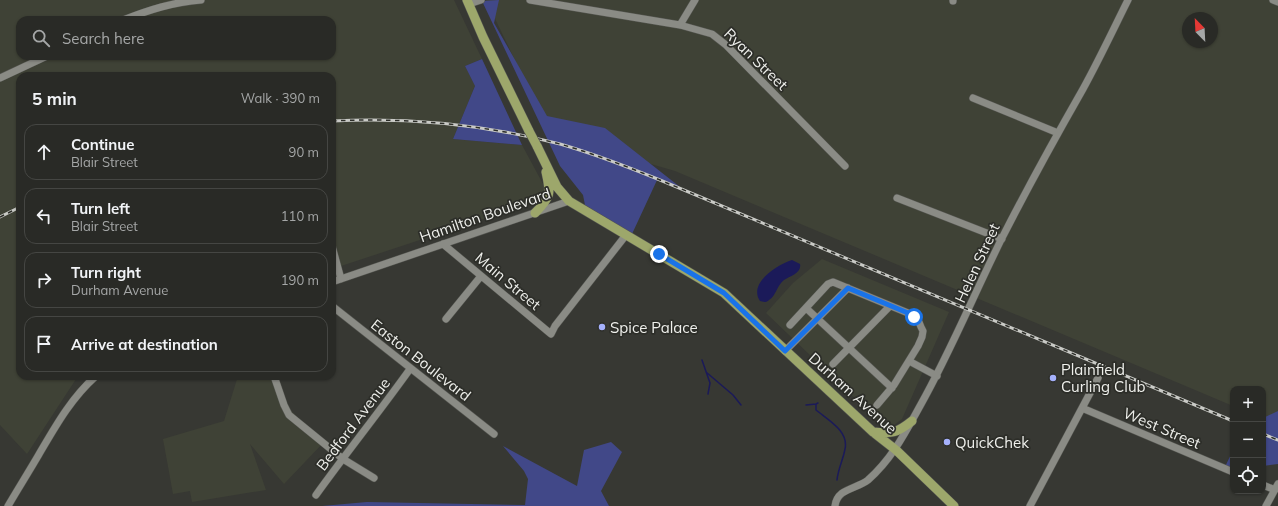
<!DOCTYPE html>
<meta charset="utf-8">
<style>
body{margin:0;font-family:Mulish,sans-serif;background:#31322e;color:#f1f3f6}
.controls{position:absolute;right:12px;bottom:12px;display:grid;overflow:hidden;border-radius:8px;box-shadow:0 1px 3px #0004}
.controls button{width:36px;height:36px;display:grid;place-items:center;padding:0;border:0;border-bottom:1px solid #454643;background:#292a26;color:#f1f3f6;font:20px sans-serif}
.compass{position:absolute;left:1182px;top:12px;width:36px;height:36px;border-radius:50%;background:#292a26;box-shadow:0 1px 3px #0004;rotate:336deg}
.stop{position:absolute;width:12px;height:12px;margin:-9px;border:3px solid #1a73e8;border-radius:50%;background:#fff}
.stop.end{background:#1a73e8;border-color:#fff;box-shadow:0 1px 4px #0008}
.list{margin:0;padding:0;list-style:none}
h2{display:flex;justify-content:space-between;align-items:center;height:52px;margin:0;padding:0 16px;font-size:17px}
h2 small{font-size:13px;font-weight:400;color:#a5a7a7}
.list li{display:grid;grid-template-columns:26px 1fr auto;gap:12px;align-items:center;box-sizing:border-box;height:56px;margin:0 8px 8px;padding:0 8px;border:1px solid #454643;border-radius:12px}
.list b{display:block;font-size:15px;white-space:nowrap}
.list p{margin:0;font-size:13px;white-space:nowrap;color:#a5a7a7}
.list em{font-size:13px;font-style:normal;color:#a5a7a7}
.icon{flex:none;width:22px;height:22px;fill:none;stroke:currentColor;stroke-width:2;stroke-linecap:round;stroke-linejoin:round}
.map{position:relative;flex:none;width:1278px;height:506px;overflow:hidden}
.search{position:absolute;background:#292a26;box-shadow:0 1px 3px #0004;left:16px;top:16px;width:320px;height:44px;display:flex;align-items:center;gap:10px;box-sizing:border-box;padding:0 14px;border-radius:12px;color:#a5a7a7;font-size:15px}
.panel{position:absolute;background:#292a26;box-shadow:0 1px 3px #0004;left:16px;top:72px;width:320px;height:308px;border-radius:12px}
.map>svg:first-child{display:block}
.built{fill:#3f4236;fill-rule:evenodd}
.green{fill:#414888}
.water{fill:#1b1a59}
.lines{fill:none;stroke-linecap:round;stroke-linejoin:round}
.stream{stroke:#1b1a59;stroke-width:1.5}
.minor-casing{stroke:#555651;stroke-width:8}
.major-casing{stroke:#555651;stroke-width:10}
.minor{stroke:#8a8b85;stroke-width:7}
.major{stroke:#9da76b;stroke-width:9}
.rail-casing{stroke:#c9cac6;stroke-width:3}
.rail{stroke:#2d2e29;stroke-width:1.5;stroke-dasharray:4.5;stroke-linecap:butt}
.major-bridge-casing{stroke:#555651;stroke-width:10;stroke-linecap:butt}
.major-bridge{stroke:#9da76b;stroke-width:9}
.route{stroke:#1a73e8;stroke-width:5}
.poi-dot{fill:#a5b1fc;stroke:#2d2e29;stroke-width:1.5}
.labels{text-anchor:middle;dominant-baseline:central;stroke-width:3.5;stroke-linejoin:round;paint-order:stroke}
.street-label{font-size:15px;fill:#eeefeb;stroke:#2d2e29}
.poi-label{font-size:15px;fill:#eeefeb;stroke:#2d2e29;text-anchor:start}
</style>
<div class="map">
<svg width="1278" height="506" viewBox="0 0 1278 506">
<rect width="100%" height="100%" fill="#373833"/>
<path class="built" d="M0,0H454L482,59L465,66L475,86L453,139L522,145L550,197L332,269V76H20V376H78L27,454L0,425ZM20,20H332V56H20Z
M486,0H1278V426L1263,419V389H1233V406L675,171L551,135ZM1188,18H1212V42H1188Z
M822,259L949,312L902,419L894,425L889,426L880,422L766,313L793,283Z
M238,376H278L285,404L315,435L324,442L284,484L250,444L266,490L192,502L190,491L173,494L163,439L224,421Z"/>
<path class="green" d="M499,0L494,23L547,116L605,128L680,187L658,178L632,234L585,205L583,195L560,166L482,1Z
M482,59L522,145L453,139L475,86L465,66Z
M1278,411V464L1263,466V418Z
M611,442L622,452L601,491L609,506H322L367,502L525,505L528,479L524,471L503,446L577,486L584,450Z
M1233,450V470L1225,467Z"/>
<path class="water" d="M792,260L800,264C802,273 790,276 784,280C777,285 776,296 769,300C766,303 764,302 760,301C748,283 777,265 792,260Z"/>
<g class="lines">
<path class="stream" d="M702,360L710,383L708,394
M706,372L733,395L741,405
M816,404V410C828,420 849,431 845,449C843,460 838,469 837,480
M806,405L816,404L818,403"/>
<defs>
<path id="minor" d="M530,0L680,25L712,34L726,45L845,166
M953,0V1
M1273,0L1278,2
M469,4L481,0
M123,20C149,10 173,2 201,0
M680,25L695,0
M0,78L47,56
M973,98L1058,133
M897,198L1002,239
M443,244L551,334L555,326L626,235
M332,246L341,279
M332,282L569,201
M332,306L494,434
M806,308L892,388
M446,319L481,276
M790,325L828,284L833,282L908,313L919,322L921,327L923,331L922,337L918,346L894,385L877,405
M785,351L848,288
M909,361L937,376
M833,364L890,306
M274,376L284,405L289,415L343,459L374,478
M1082,408L1233,472
M1263,485L1275,490
M316,495C347,452 380,411 410,369
M8,506C18,489 28,473 38,456C55,427 71,398 96,376
M835,506C837,488 857,489 868,480C892,459 905,433 920,406C951,351 974,294 1002,238C1028,187 1055,138 1083,89C1099,60 1113,30 1128,0
M1030,506L1098,378
M1266,506L1278,484"/>
<path id="major" d="M467,0L483,37L529,131
M537,146L557,187L569,201L724,293L873,432L896,450L954,506
M535,213C551,197 551,194 546,172
M873,432C892,434 897,433 912,421"/>
</defs>
<use href="#minor" class="minor-casing"/>
<use href="#major" class="major-casing"/>
<use href="#minor" class="minor"/>
<use href="#major" class="major"/>
<defs>
<path id="rail" d="M332,121C409,117 486,125 560,144C595,154 628,167 660,180L1233,421
M0,217L20,207
M1263,434L1278,440"/>
</defs>
<use href="#rail" class="rail-casing"/>
<use href="#rail" class="rail"/>
<defs>
<path id="major-bridge" d="M529,131L537,146"/>
</defs>
<use href="#major-bridge" class="major-bridge-casing"/>
<use href="#major-bridge" class="major-bridge"/>
</g>
<g class="lines">
<path class="route" d="M659,254L724,293L785,351L848,288L908,313L914,317"/>
</g>
<g class="poi-dot">
<circle cx="602" cy="327" r="4"/>
<circle cx="1053" cy="378" r="4"/>
<circle cx="947" cy="442" r="4"/>
</g>
<g class="labels">
<g class="street-label">
<text transform="translate(756 59) rotate(44)">Ryan Street</text>
<text transform="translate(485 215) rotate(-19)">Hamilton Boulevard</text>
<text transform="translate(977 263) rotate(-65)">Helen Street</text>
<text transform="translate(508 281) rotate(40)">Main Street</text>
<text transform="translate(421 360) rotate(38)">Easton Boulevard</text>
<text transform="translate(853 393) rotate(42)">Durham Avenue</text>
<text transform="translate(353 424) rotate(-53)">Bedford Avenue</text>
<text transform="translate(1162 428) rotate(23)">West Street</text>
</g>
<g class="poi-label">
<text x="610" y="327">Spice Palace</text>
<text x="1061" y="369">Plainfield<tspan x="1061" dy="17">Curling Club</tspan></text>
<text x="955" y="442">QuickChek</text>
</g>
</g>
</svg>
<div class="controls">
<button>+</button>
<button>−</button>
<button><svg class="icon" aria-label="locate" viewBox="0 0 24 24"><circle cx="12" cy="12" r="6"/><path d="M12 2v4M12 18v4M2 12h4M18 12h4"/></svg></button>
</div>
<svg class="compass" viewBox="-18 -18 36 36"><path d="M0-13l5 13h-10z" fill="#e53935"/><path d="M0 13l5-13h-10z" fill="#a5a7a7"/></svg>
<div class="stop" style="left:914px;top:317px"></div>
<div class="stop end" style="left:659px;top:254px"></div>
<div class="search"><svg class="icon" aria-label="search" viewBox="0 0 24 24"><circle cx="10" cy="10" r="6"/><path d="M15 15l6 6"/></svg>Search here</div>
<section class="panel">
<h2>5 min<small>Walk · 390 m</small></h2>
<ul class="list">
<li><svg class="icon" aria-label="ahead" viewBox="0 0 24 24"><path d="M12 20V5M6 11l6-6 6 6"/></svg><div><b>Continue</b><p>Blair Street</p></div><em>90 m</em></li>
<li><svg class="icon" aria-label="left" viewBox="0 0 24 24"><path d="M17 20v-9H6M10 6l-5 5 5 5"/></svg><div><b>Turn left</b><p>Blair Street</p></div><em>110 m</em></li>
<li><svg class="icon" aria-label="right" viewBox="0 0 24 24"><path d="M7 20v-9h11M14 6l5 5-5 5"/></svg><div><b>Turn right</b><p>Durham Avenue</p></div><em>190 m</em></li>
<li><svg class="icon" aria-label="arrive" viewBox="0 0 24 24"><path d="M6 21V4h12l-3 4 3 4H6"/></svg><div><b>Arrive at destination</b></div></li>
</ul>
</section>
</div>
